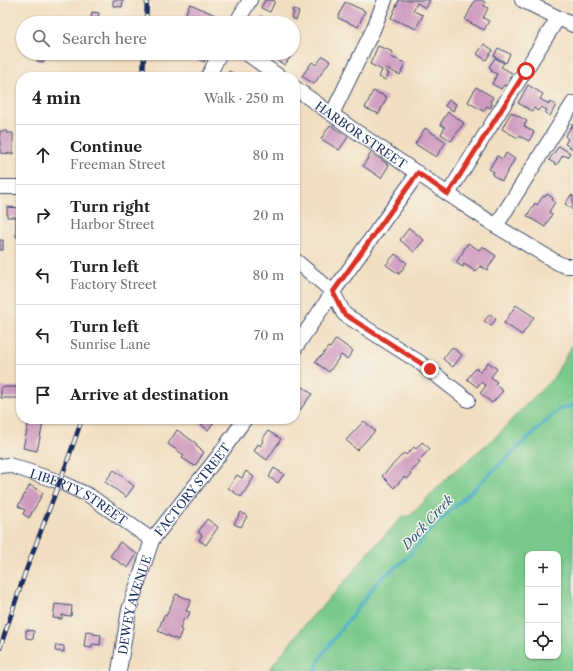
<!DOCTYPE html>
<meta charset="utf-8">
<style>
body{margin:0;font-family:"Libre Caslon Text",serif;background:#f6f6f6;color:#222}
.controls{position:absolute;right:12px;bottom:12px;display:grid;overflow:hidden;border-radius:8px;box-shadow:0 1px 3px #0004}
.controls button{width:36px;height:36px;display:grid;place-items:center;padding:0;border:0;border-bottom:1px solid #e0e0e0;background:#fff;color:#222;font:20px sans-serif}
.stop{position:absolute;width:12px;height:12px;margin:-9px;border:3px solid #d93025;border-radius:50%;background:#fff}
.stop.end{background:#d93025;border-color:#fff;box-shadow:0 1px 4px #0008}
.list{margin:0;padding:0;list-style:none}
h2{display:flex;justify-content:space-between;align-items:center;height:52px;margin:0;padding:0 16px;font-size:17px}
h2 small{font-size:13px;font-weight:400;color:#767676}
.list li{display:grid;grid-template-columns:26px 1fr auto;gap:12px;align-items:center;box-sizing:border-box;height:60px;padding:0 16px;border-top:1px solid #e0e0e0}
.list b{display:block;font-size:15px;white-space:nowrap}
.list p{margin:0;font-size:13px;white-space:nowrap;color:#767676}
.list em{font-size:13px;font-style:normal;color:#767676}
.icon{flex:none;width:22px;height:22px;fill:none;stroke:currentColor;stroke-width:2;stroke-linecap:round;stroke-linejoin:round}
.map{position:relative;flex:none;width:573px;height:671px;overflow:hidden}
.search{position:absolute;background:#fff;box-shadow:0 1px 3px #0004;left:16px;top:16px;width:284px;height:44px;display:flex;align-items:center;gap:10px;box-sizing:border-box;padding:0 14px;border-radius:22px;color:#767676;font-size:15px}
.panel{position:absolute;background:#fff;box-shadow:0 1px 3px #0004;left:16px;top:72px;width:284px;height:352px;border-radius:16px}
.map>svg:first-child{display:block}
.green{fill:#78c98a;stroke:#4a7c74;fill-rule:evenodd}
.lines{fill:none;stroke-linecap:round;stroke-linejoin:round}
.stream{stroke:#44adc3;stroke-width:3.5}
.building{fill:#ce99be}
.minor-casing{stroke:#3b496d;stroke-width:16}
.minor{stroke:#fff;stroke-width:14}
.rail-casing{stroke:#1b2f5e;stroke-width:4.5}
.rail{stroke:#f7f3e8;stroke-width:3;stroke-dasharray:9;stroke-linecap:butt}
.route{stroke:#d93025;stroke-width:5}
.labels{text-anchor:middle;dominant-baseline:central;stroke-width:3;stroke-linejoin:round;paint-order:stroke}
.street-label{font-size:12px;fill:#1b2f5e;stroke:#f7f3e8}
.water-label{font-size:13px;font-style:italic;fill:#295b81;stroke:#f7f3e8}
</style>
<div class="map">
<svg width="573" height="671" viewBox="0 0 573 671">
<rect width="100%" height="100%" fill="#f7f3e8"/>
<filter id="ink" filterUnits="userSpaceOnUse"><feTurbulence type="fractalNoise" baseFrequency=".025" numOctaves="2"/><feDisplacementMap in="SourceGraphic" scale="8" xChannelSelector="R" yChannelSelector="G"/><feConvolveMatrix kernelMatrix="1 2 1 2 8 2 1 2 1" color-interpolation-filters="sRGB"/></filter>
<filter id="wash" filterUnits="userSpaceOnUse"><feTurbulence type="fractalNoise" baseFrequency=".012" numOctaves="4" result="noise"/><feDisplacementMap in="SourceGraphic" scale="16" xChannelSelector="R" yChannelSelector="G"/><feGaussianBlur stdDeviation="0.9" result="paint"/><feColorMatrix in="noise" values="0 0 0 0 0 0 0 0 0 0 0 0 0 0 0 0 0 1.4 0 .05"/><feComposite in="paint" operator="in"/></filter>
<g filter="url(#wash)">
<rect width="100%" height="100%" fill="#f1dec0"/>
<path class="green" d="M573,344V671H268L308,621L339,588L369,552L403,516H410L450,475L498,435L516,415L554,377ZM528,554H558V656H528Z"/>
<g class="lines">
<path class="stream" d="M316,671V668L322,655L379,580L405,560L429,531L558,410L573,405"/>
</g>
<g id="blocks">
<path class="building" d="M113,0H123L122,7L113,6Z
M265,0H272L275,1L270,12L261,8Z
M399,0H430L426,8L417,3L413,11L423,15L416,29L391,18Z
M475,0H481L485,2L484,6L488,8L483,18L489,21L484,30L465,20Z
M345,2L365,11L358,27L338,18Z
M190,4L220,17L217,23H200L196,21L197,20L185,15Z
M293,9L299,12L296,20L291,18L294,13L292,12Z
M92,12L99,13L97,22L91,20Z
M261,16L267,20L266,23H257Z
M293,37L298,40L293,48Z
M484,44L493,50L486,60L477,54Z
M378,46L393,52L391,57L405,63L400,75L386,68L385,71L389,73L386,80L379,77L382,70L370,64Z
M498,48L510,54L506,63L494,56Z
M37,53H45L44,62L37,61Z
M192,53H209L204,62L191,55Z
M278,53H289L292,54L285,65L274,59Z
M323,56L330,61L314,84L302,76L312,62L316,65Z
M495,58L504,63L501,67L512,73L509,78L511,79L507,86L504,85L501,89L492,84L497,74L491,71L492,69L489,67Z
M229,71L241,77H226Z
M528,85L543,94L540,99L549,104L550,102L556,105L550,116L545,113L547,110L541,107L538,111L534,108L532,111L518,103Z
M476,87L493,97L490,102L492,104L490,108L487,106L483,111L468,102Z
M373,91L387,97L379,114L365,108Z
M449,100L456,104L453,111L445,106Z
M448,112L464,123L451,141L441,134L445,127L440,124Z
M511,112L527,121L524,126L534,132L529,141L519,136L518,138L502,129Z
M573,124V149L565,144L568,139L565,136Z
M330,125L348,137L339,150L321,139Z
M425,128L446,142L436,157L415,144Z
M0,131H7V133H13V154L0,153Z
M559,146L570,153L568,157L563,155L557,165L549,160Z
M371,153L389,165L381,178L363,166Z
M506,153L515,159L502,181L492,175L494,172L489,169L497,156L503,159Z
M547,194L553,198L552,200L555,202L549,212L552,214L545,227L527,216L535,203L537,205L543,196L545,197Z
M571,195L573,196V210L565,204Z
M7,207L21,208V237H16V217H7Z
M409,228L424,240L414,252L400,240Z
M0,240H3V250H0Z
M468,243L479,250L482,246L496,256L487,270L480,266L476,272L464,264L463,267L456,263Z
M395,254L407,263L399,274L386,265Z
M516,305L534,317L522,335L504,323Z
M490,314L496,319L491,326L484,321Z
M336,339L353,351L347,359L341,355L329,372L315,362L320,356L321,357L328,347L330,348Z
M452,347L462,355L453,367L443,359Z
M488,362L497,369L491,377L497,382L495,384L503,391L492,403L480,393L486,386L481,382L477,387L467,379L476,368L480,372Z
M301,385L312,394L300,410H297L295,409L296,402L295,401V394Z
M1,387H21V398H1Z
M36,419H44L37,451L23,448L29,421L35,422Z
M193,419H216L208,430Z
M364,421L375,431L357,450L346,440Z
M177,430L197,444L196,446L204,452L195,466L182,458L184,455L168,444Z
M268,431L281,439L267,460L254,451L258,444L260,446L263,441L262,440Z
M422,442L430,449L418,461L420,463L410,473L411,475L407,479L404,477L394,488L382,476L404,453L406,455L414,447L416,449Z
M274,468L284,474L278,483L269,477Z
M114,470L134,486L126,497L105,482Z
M246,471L254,477L241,497L228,488L237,475L242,478Z
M30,485L43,493L29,518L23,514L25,510L18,506Z
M241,512L247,516L241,527L234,524Z
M207,519L218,527L206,545L199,540L202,535L198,532Z
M120,542L137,554L128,568L110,556Z
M176,594L191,600L186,611L190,612L187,619L184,618L180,629L182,630L178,640L158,631L164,615L166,616Z
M55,604L72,606L71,616L62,615V619L53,618Z
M26,630L34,631L33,639L26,638Z
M86,631L93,632V634L101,635L100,645L92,644V648L84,647Z
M56,645L64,646V652L55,651Z"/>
</g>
</g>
<g filter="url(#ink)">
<use href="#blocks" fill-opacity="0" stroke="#3b496d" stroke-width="1"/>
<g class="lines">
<defs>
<g id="minor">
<path d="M522,0L573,25"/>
<path d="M236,23L250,0"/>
<path d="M246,53L280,77"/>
<path d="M208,77L220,53"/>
<path id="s1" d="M295,88L354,130L448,194L496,226L558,263L565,266H573"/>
<path d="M332,114L373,30L385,0"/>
<path d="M0,187H21"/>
<path d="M448,194L558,18"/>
<path d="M496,226L573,103"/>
<path d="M295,260L333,292L344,314L419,362L468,400"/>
<path d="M295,348L333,292L418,173"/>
<path id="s2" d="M0,466L9,465L60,482L90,496L152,540"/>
<path id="s3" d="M119,671L129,610L152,540L220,454L245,419"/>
</g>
</defs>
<use href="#minor" class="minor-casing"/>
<use href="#minor" class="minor"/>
<defs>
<path id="rail" d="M146,23L147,0
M143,77L144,53
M0,648L25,573L66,465L82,419"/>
</defs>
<use href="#rail" class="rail-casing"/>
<use href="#rail" class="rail"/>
</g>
</g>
<g class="lines" filter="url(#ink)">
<path class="route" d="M430,369L344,314L333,292L418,173L448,194L526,71"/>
</g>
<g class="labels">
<g class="street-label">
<text stroke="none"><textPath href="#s1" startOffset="81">HARBOR STREET</textPath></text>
<text stroke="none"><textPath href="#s3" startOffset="200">FACTORY STREET</textPath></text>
<text stroke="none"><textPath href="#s2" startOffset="86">LIBERTY STREET</textPath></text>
<text stroke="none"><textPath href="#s3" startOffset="68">DEWEY AVENUE</textPath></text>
</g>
<g class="water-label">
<text transform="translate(427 522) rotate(-47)">Dock Creek</text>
</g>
</g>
</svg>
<div class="controls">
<button>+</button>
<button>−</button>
<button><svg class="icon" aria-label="locate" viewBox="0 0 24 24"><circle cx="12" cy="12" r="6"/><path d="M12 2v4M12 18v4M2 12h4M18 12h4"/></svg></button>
</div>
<div class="stop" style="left:526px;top:71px"></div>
<div class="stop end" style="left:430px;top:369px"></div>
<div class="search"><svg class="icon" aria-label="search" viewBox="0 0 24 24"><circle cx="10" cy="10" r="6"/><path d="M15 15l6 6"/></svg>Search here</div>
<section class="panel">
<h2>4 min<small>Walk · 250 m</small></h2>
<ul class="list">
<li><svg class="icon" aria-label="ahead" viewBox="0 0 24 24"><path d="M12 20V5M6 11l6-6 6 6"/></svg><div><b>Continue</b><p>Freeman Street</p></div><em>80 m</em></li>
<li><svg class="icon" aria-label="right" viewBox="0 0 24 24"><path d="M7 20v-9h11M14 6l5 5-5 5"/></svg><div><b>Turn right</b><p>Harbor Street</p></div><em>20 m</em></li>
<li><svg class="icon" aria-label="left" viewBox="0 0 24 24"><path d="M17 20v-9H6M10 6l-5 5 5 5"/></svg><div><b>Turn left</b><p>Factory Street</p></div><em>80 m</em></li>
<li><svg class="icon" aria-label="left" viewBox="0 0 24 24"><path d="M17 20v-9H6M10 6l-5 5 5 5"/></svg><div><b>Turn left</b><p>Sunrise Lane</p></div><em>70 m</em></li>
<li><svg class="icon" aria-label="arrive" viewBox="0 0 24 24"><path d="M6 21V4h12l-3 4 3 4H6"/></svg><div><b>Arrive at destination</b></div></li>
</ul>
</section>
</div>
